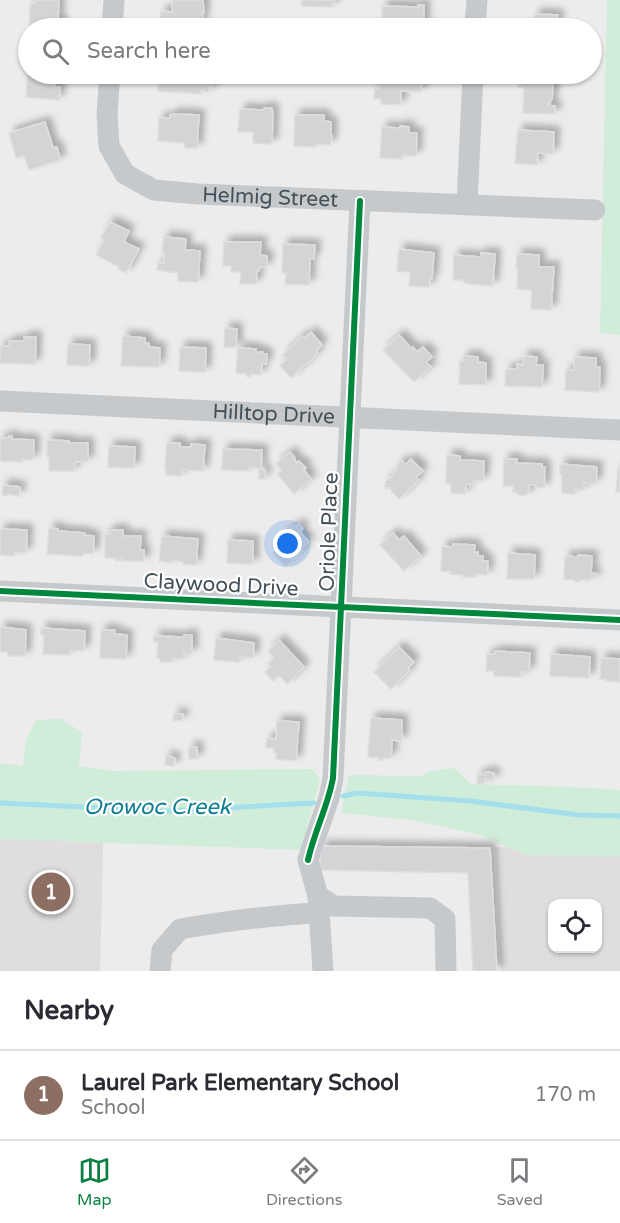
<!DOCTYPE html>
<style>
body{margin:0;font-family:"Varela Round",sans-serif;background:#f2f2f3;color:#2b2b33}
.controls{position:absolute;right:18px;bottom:18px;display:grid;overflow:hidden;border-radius:12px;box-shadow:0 2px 4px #0004}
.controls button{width:54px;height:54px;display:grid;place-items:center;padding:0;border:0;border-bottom:2px solid #e1e1e2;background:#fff;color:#2b2b33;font:30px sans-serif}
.you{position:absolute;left:288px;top:544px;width:21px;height:21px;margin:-15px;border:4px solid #fff;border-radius:50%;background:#1a73e8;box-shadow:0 0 0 9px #1a73e833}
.badge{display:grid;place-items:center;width:39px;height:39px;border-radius:50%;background:#0b8043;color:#fff;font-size:20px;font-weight:700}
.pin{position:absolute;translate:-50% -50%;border:3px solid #fff;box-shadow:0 2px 6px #0006}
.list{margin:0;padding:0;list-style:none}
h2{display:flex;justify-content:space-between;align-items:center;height:78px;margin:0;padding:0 24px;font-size:26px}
h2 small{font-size:20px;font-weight:400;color:#7c7c81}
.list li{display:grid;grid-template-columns:39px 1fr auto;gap:18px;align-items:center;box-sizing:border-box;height:90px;padding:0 24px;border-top:2px solid #e1e1e2}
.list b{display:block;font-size:22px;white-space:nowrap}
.list p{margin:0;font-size:20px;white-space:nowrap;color:#7c7c81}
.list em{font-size:20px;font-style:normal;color:#7c7c81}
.icon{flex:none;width:33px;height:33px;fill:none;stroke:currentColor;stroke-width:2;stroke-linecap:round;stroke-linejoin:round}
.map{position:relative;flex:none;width:620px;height:971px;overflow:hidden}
.search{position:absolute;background:#fff;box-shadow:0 2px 4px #0004;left:18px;right:18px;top:18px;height:66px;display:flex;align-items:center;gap:15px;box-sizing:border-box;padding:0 21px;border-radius:33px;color:#7c7c81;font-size:22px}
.sheet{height:168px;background:#fff}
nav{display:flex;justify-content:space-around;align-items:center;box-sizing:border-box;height:84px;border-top:2px solid #e1e1e2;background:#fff;font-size:16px;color:#7c7c81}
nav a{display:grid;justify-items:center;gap:3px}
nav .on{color:#0b8043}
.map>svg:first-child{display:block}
.education{fill:#dfddde;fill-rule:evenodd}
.green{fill:#d0edd9}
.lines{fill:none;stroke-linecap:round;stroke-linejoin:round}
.stream{stroke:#a4dfeb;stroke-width:5}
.building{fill:#d4d4d7;stroke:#dededf;stroke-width:1.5;filter:url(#shadow)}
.minor{stroke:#c6c9cb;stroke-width:21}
.cycleway-casing{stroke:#fff;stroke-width:10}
.cycleway{stroke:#00873e;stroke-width:6}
.labels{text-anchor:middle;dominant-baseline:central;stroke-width:4.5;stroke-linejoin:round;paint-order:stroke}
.street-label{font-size:21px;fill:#445058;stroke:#fff}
.water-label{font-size:22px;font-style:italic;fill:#0d7e94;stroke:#fff}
</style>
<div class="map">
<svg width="620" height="971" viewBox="0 0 620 971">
<defs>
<filter id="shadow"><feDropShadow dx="5.5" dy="-5.5" stdDeviation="3" flood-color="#0004"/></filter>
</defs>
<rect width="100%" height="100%" fill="#edecec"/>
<path class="education" d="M0,806L104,812L100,971H0Z
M495,847L620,850V971H501ZM552,904H598V948H552Z"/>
<path class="green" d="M607,0H620V335L600,333Z
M61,719L82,732L79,766L113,771L312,769L320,779L301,850L0,839V763L23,766L26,740L36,720Z
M454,768L471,784L573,787L620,790V857L527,855L477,834L411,820L341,813L349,775L422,776L427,772Z"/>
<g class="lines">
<path class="stream" d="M343,796L357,793L470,801L579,815L620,816
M0,803L167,811L314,803"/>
</g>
<path class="building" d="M35,0H59L58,21H62V28H29L30,8H31V3L35,4Z
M173,0H203L204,13H203L202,25L196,24L195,28H160L161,11L172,12Z
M302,0H335V4H332V7L302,6Z
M418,5H424V28H382V6L418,7Z
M535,14L558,15L557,28H533Z
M28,69V74H55V87H60L59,100L26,97Z
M159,74H211L212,88L209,87V92L201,91V94L158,91Z
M380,74H422L421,92L401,91V105L381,104V99H374L375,89H379Z
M519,74H554L552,99H551L550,104L548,103V105L555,106V114L523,113L524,88L518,87Z
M264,108H272V111H273L272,144L253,143V132H238L240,109L264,110Z
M174,114L199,115L197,148H184L185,143L158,141L159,118H170V115Z
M295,115H324V121L331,122V135H332L330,145L316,144V147L294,146Z
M45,122L53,148L57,147L60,160L29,170L24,156L16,158L9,133Z
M400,126L409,127V133H417L416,156L402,155V159L380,158L382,127L400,128Z
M518,130L554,132L553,154L538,153L537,165L515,163Z
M110,222L129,231L124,242L139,249L126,273L118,269L119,267L96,255L104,240L101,238Z
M164,237L186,239L185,250L200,251L198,282L178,281V273L157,270L158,263H164V252H162Z
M224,242H261L260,255L267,256V267H260L259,271H257L256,284H240L241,272H231V266H223Z
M283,244L315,245L314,259H310L309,285L285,284L286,273H282Z
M399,249L434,253L432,279H430L429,287L409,286L410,272L397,271Z
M481,253L495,254L493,286L468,284V283H464V280H453L454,255L481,257Z
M517,254L539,255V267H554L551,310L531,309L532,290L517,289L518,268H516Z
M225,328L237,329L236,347H224Z
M311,332L322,345L316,351L318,353L291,378L280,366L287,359L283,355L302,336L304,338Z
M399,335L412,349L413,347L417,352L423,347L432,357L426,362L431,367L414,382L383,350Z
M123,336L145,338V343H149V347L160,348L159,367L121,366Z
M24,337H36L35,364L0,363V346H9V341H24Z
M68,344L90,345L89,366L67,365Z
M180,347L206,348L205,372L179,371Z
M238,348L256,349L255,352H263V354H267L266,364H262L261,375L250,374V377L246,376V374L236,373Z
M464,356L478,357V362L486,363V385L459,384L460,362H463Z
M523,356L537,357L536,365H543L542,387L505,386L506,369H517V364L523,365Z
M574,357L596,358V367H600L599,392L565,390L566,370H574Z
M9,436H12V439L34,440L33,460L22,459V462L0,461V438H8Z
M47,440L69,441L68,443H88V462H76V464H74V471H49V457H47Z
M167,443H180V447H191V444L205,445L203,471L182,470L181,476L166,475V469H165Z
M109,446L135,447L134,468L108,467Z
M223,449L262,450L261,468L249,467V471L222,470Z
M290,452L295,458L294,459L297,463L299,461L306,468L304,470L311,479L294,494L277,474L282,470L276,464Z
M447,455L460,456V460L484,461L483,481H473L472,485L466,484L465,494L451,493V484L446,483Z
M411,459L423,471L416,477L419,480L399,499L388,487L387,489L384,486L386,484L385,482L393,475L401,460L405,465Z
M504,459H517L516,463L542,464V467H545L544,488L535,487V485H529V492L526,495H519L516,492H513V486H503Z
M560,464L597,467L596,484L584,483V490L575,489V494L562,493V475L560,474Z
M259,469L265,470V479H259Z
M618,469H620V492H616Z
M3,485L20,487L19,496L8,494V496L2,495Z
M299,524L303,528L300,532L309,542L301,549L303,551L285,567L273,553L279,548L275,544L294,526L295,527Z
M49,528L58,529V531L85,533L84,535L94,536L93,554L83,553V556L47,554Z
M0,529L27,530L26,553L15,552L14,556L0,555Z
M110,530H123V536H141L140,550H144V561H122L123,559L116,561L115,558H105V534H110Z
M393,533L399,540L404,536L421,556L404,571L380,545Z
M162,536L198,539L196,565L183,564V562L171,560V563L159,561Z
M228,540L253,541V564L227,563Z
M453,544L475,545L474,552H478V556H483V561H488L487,575L476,574V577H463V575L450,574L451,572L441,571L442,546L452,547Z
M508,553L535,555L534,579H507Z
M578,555L592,556L591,573L596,574L595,578H590V580H579V582H575V580L564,579L565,556L578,557Z
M0,627L26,630L25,656H8V652H0Z
M41,628L85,631L84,651L70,650V655L43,654L44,635H41Z
M101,630H115L114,634L127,635L126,659L100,658Z
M184,635H192V654L184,653L183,659H172V662H160V658H157L158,642H154V636L184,637Z
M216,638L254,643L253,658L240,657V662L214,660Z
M279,640L304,667L287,684L279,675L273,681L265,672L271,667L268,664L274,658L268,651Z
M399,647L414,662L408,668L410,670L391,689L374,672Z
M495,651L530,653L529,672H521V677L494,676V671H486L487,654H495Z
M551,654L590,657L589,678L550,676Z
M601,658L620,659V682L606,681V679H600Z
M174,714H183L182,721L173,720Z
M371,718L402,720V741L392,740L391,758H383V760H379V758L369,757V756L368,755Z
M277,721L299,722L296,761L276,759L277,753H274V748H266L267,738L276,739Z
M189,747H197V759H189Z
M166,756L175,758L174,766L165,765Z
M485,772L494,773V780L485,779L484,784L477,783L478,774L485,775Z
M321,846L490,848L497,971H473L468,873L320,870Z"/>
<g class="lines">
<g class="minor">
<path d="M112,28L114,0"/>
<path d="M475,28L477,0"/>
<path id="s1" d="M110,74L107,113L109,146L125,174L154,190L198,194L595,210"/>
<path d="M467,205L473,74"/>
<path id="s2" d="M0,401L620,430"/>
<path d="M0,591L620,620"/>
<path d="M318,896L334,906L430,908L445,919L446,971"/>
<path d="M160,971L162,950L180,929C226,921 272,915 319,913"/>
<path d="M323,971L318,896L308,860L311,850L329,798L333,778L360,201"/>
</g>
<defs>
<path id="cycleway" d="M0,591L620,620
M308,860C314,832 328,806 333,778L360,201"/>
</defs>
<use href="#cycleway" class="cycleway-casing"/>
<use href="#cycleway" class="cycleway"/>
</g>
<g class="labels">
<g class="street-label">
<text stroke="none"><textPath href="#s1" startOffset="254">Helmig Street</textPath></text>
<text stroke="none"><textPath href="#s2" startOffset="274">Hilltop Drive</textPath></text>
<text transform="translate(329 532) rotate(-88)">Oriole Place</text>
<text transform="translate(221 585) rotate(3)">Claywood Drive</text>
</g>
<g class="water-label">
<text x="157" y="807">Orowoc Creek</text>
</g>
</g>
</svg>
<div class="controls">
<button><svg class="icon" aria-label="locate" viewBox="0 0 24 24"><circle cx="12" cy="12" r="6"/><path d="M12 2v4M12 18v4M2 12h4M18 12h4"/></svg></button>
</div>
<div class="you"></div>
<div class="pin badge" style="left:51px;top:892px;background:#8d6e63">1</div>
<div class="search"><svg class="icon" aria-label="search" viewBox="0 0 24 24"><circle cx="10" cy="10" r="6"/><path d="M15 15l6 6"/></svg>Search here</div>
</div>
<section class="sheet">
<h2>Nearby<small></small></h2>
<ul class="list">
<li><span class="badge" style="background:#8d6e63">1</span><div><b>Laurel Park Elementary School</b><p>School</p></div><em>170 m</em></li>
</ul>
</section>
<nav>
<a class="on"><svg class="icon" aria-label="map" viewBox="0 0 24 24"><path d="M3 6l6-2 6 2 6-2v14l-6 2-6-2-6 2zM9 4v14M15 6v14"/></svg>Map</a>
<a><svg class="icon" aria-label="directions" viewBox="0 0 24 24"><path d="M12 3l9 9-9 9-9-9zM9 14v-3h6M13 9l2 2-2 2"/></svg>Directions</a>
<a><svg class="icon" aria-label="saved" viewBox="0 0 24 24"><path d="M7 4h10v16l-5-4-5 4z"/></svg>Saved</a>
</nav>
